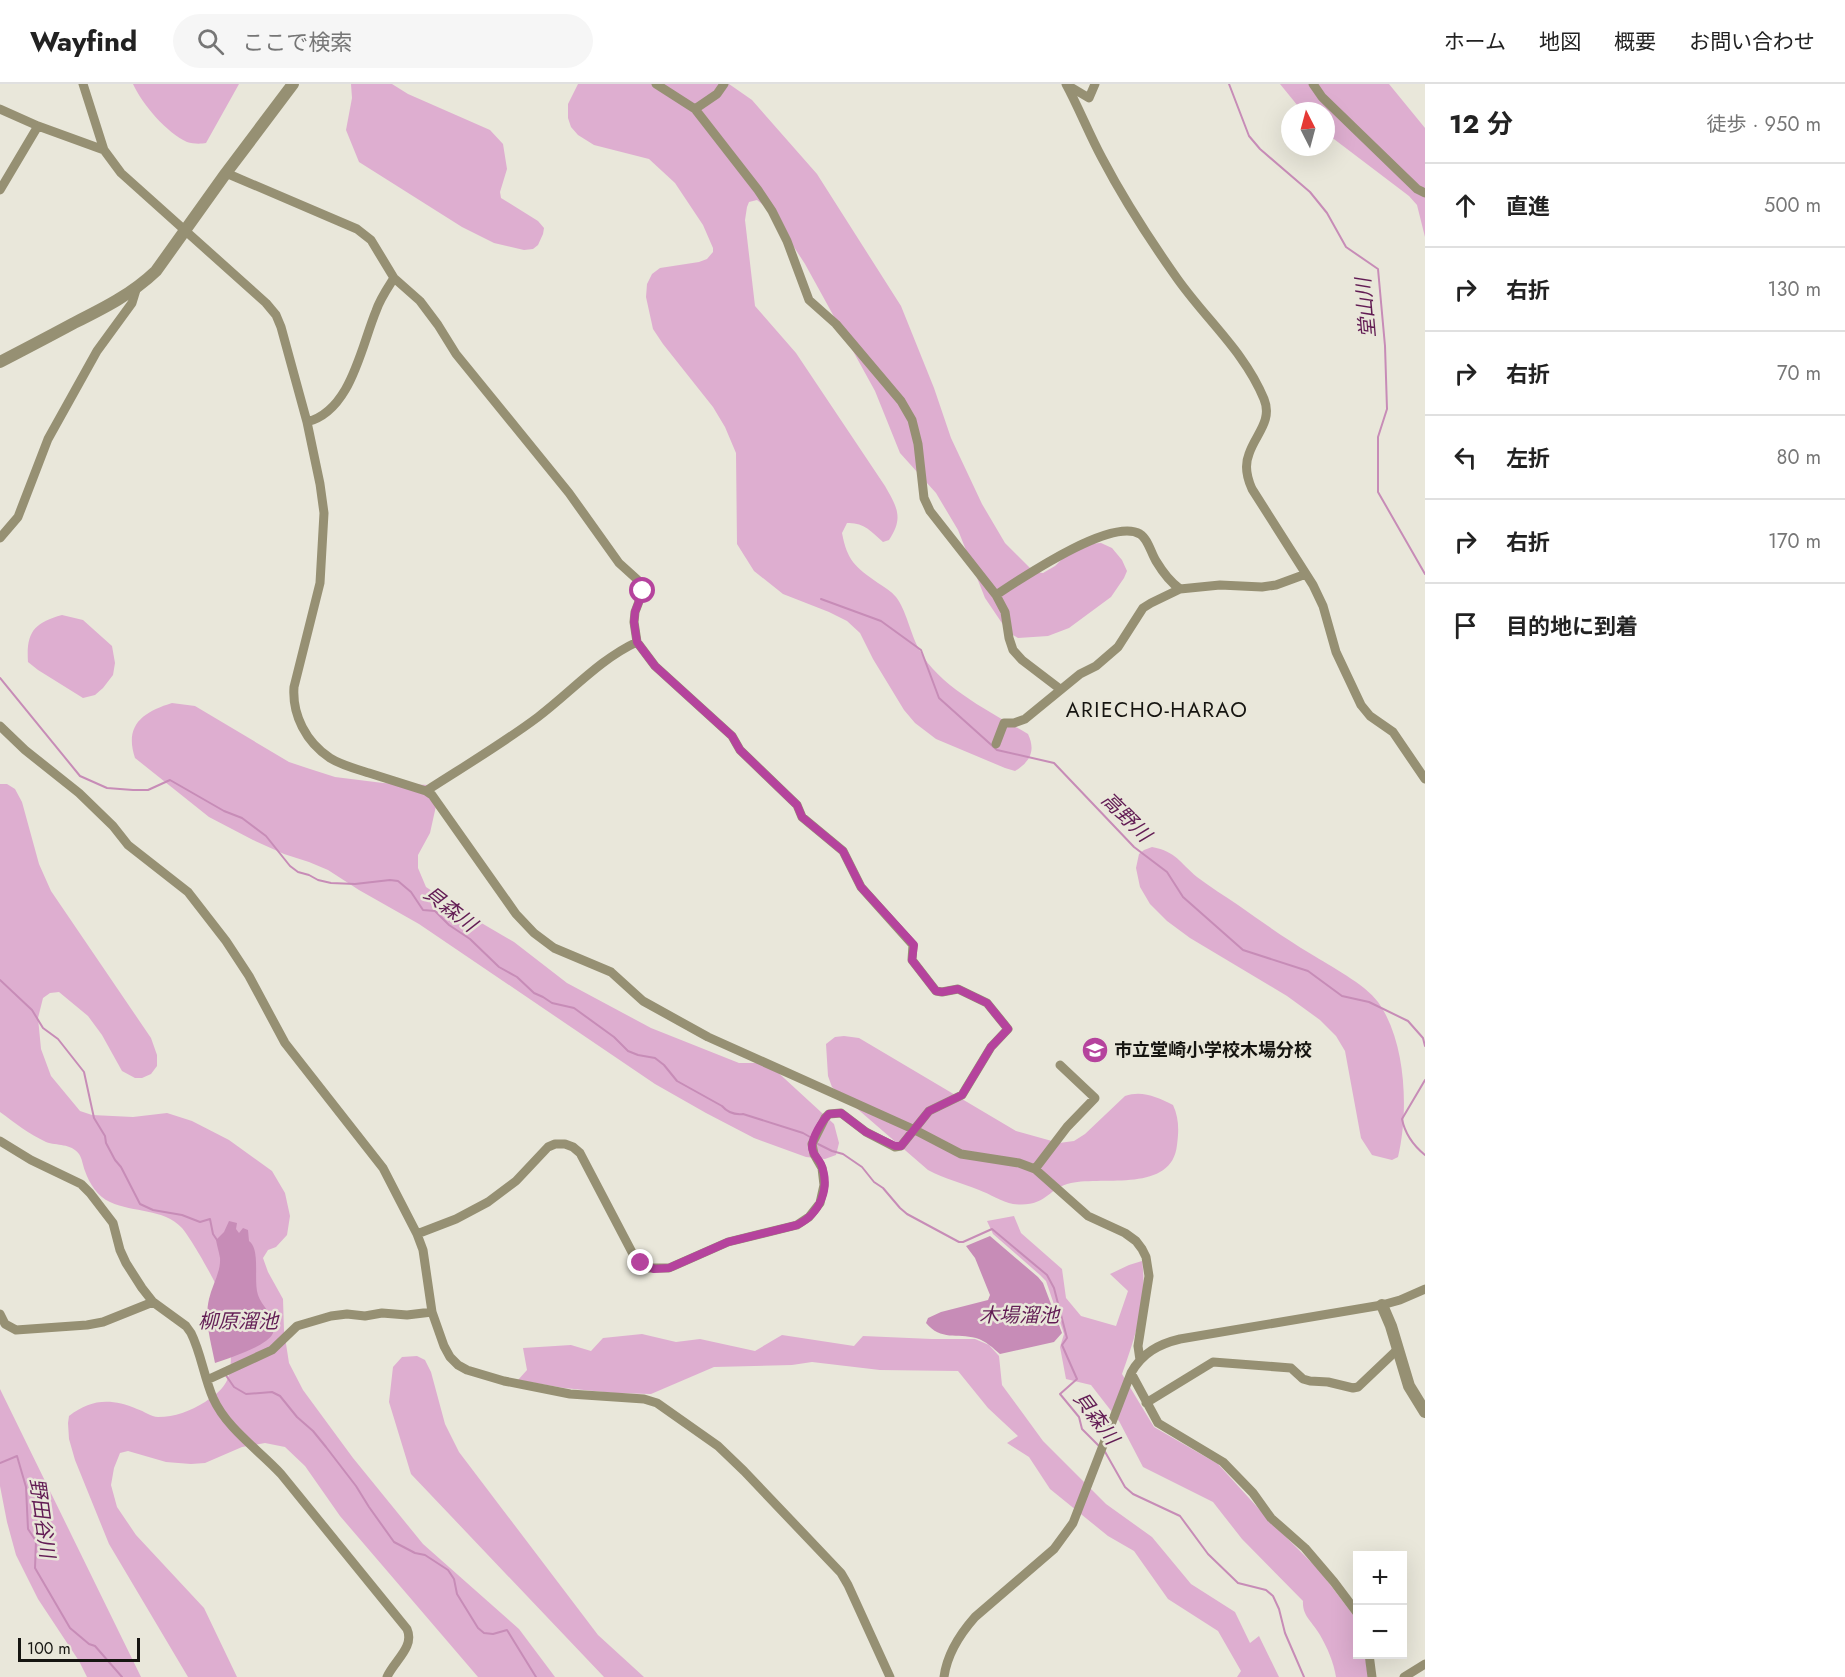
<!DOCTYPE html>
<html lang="ja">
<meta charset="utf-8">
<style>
body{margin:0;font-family:Jost,"Noto Sans JP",sans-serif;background:#f6f6f6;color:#222}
.controls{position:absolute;right:18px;bottom:18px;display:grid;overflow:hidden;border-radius:0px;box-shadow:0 6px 24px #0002}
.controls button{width:54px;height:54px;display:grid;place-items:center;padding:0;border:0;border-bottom:2px solid #e0e0e0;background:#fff;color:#222;font:30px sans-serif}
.compass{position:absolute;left:1281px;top:18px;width:54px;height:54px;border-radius:50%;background:#fff;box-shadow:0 6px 24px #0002;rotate:354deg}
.scale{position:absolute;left:18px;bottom:15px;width:122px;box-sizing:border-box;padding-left:6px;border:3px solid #161511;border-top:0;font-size:16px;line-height:21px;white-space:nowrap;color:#161511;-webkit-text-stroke:4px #e9e7da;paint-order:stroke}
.stop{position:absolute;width:18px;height:18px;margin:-14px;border:4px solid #b5439d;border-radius:50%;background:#fff}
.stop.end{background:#b5439d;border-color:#fff;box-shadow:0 2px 6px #0008}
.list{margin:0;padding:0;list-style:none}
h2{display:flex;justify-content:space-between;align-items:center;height:78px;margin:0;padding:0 24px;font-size:26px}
h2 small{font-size:20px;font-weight:400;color:#767676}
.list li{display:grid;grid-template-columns:39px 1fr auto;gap:18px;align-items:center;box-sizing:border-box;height:84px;padding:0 24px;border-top:2px solid #e0e0e0}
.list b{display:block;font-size:22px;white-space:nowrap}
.list em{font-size:20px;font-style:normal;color:#767676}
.icon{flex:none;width:33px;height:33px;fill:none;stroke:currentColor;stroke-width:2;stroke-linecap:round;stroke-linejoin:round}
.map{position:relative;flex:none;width:1425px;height:1593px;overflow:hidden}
header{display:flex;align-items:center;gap:36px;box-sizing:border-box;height:84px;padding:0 30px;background:#fff;border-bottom:2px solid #e0e0e0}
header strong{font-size:28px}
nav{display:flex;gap:33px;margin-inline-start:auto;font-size:21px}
.search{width:420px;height:54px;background:#f6f6f6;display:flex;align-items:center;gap:15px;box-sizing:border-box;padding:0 21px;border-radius:33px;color:#767676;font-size:22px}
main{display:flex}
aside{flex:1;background:#fff}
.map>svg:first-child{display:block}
.green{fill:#deaed0}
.water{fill:#c78cb7}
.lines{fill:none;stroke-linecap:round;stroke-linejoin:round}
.stream{stroke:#c78cb7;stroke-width:2}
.minor{stroke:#969073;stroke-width:9}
.tertiary{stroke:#969073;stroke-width:12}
.route{stroke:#b5439d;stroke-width:8}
.labels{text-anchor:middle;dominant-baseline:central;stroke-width:5;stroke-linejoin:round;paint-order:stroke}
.poi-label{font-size:18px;font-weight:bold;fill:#161511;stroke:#e9e7da;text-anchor:start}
.water-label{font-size:20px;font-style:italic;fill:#621c54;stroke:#e9e7da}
.quarter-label{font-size:21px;letter-spacing:1.5px;fill:#161511;stroke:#e9e7da}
</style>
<header>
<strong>Wayfind</strong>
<div class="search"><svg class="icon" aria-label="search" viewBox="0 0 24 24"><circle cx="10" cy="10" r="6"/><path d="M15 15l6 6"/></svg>ここで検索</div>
<nav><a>ホーム</a><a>地図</a><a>概要</a><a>お問い合わせ</a></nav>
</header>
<main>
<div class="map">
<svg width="1425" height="1593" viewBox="0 0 1425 1593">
<rect width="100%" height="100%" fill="#e9e7da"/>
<path class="green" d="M133,0H239L206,59C201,60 193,60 187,58C167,49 142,20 133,0Z
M351,0H392L408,10L490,46L503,60L507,85L500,108L501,114L538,137L544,144L543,150L538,161L533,165L524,166L494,159L462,143L359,78L346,46L352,14Z
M578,0H729L752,16L817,90L901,222L934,304L951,354L982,420L1005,459L1034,488L1043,489L1055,482L1069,468L1086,460L1101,459L1112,464L1122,476L1127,487L1124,494L1111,513L1069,544L1048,552L1018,554L1008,548L985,514L958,446L936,409L900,369L875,307L805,180L779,140L767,124L757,116L749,118L747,123L745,136L755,222L796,269L885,402C897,423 904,434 889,456L883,458C871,447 863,438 847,439L842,449C847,476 855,483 878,499C884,503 891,507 896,513C906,525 911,552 920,567C939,603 994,630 1028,650C1036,667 1030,678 1015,687L1005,684L936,655L915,639L904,626L873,575L860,549L847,537L829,528L783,510L754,487L737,460L736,369L725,343L713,323L663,260L653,245L646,213L647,200L652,190L660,184L699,178L707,175L713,168V164L703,141L675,99L649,75L594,61L578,51L571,43L568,34V20Z
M1280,0H1389L1425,44V153L1417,121L1409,112L1326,49V27H1302Z
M62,531L83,536L112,562L115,579L113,591L103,604L95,611L83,614L38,586L28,578C26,548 34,539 62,531Z
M172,619L195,622L289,678L310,685L335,693L383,699L429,701L436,722L430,749L418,771V784L426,803L478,837L514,858L567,899L651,944L739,979H757L772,983L834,1040L839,1059L836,1071L825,1075L806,1073L754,1054L706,1029L655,1000L419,840L359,806L328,786L309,778L284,770L253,756L209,733L135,674C124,641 143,628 172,619Z
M0,700H7L15,705L22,718L39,780L51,807L151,954L157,971V982L151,990L142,994H135L122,987L102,951L88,932L59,908L50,909L43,914L38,934L41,965L51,992L80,1027L92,1031L133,1033L167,1029L192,1037L229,1056L272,1087L285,1109L290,1132L287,1151L276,1163L268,1166L263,1174L268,1188L283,1215L284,1247L289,1279L303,1306L353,1374L423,1460L519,1545L555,1593H478L340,1432L305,1382L285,1363L265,1359L242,1363L205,1379L191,1380L166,1378L128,1367L120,1369L114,1384L111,1401L117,1423L136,1451L204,1524L237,1593H188L109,1460L75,1376L69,1355L68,1339L69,1332C91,1315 111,1314 137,1325C144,1327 151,1333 158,1333C175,1333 190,1327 205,1318C211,1314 221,1307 225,1300C237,1282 228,1236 222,1215C218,1201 192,1156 182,1144C163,1124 134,1129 110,1118C98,1113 89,1099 85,1087C83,1082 82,1074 79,1070C71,1059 57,1062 46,1058C29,1050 15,1039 0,1028Z
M1152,763C1177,768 1179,778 1197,793C1210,803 1225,812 1238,821C1262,838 1286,855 1311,870C1330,882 1365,900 1378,918C1406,957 1409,1027 1398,1073L1392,1076L1372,1071L1361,1054L1345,967L1336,952L1320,936L1287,912L1190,854L1167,837L1150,820L1140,803L1136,784L1139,770L1144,766Z
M844,952L859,954L1016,1047L1059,1059L1074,1057L1085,1050L1125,1012C1142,1006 1157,1013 1173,1021C1179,1034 1179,1046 1177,1061C1172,1109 1104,1092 1071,1099C1047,1104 1047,1124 1013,1120C1002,1118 990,1110 979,1106C962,1099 945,1095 928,1086L832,1003L828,992L826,960L835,953Z
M1014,1132L1021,1149L1062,1185L1066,1214L1081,1232L1116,1242L1128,1207L1110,1190L1129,1181L1142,1177C1148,1217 1135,1253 1122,1290L1154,1343L1218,1380L1269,1436L1319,1486L1354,1532L1357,1541L1358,1570L1365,1571L1368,1593H1336C1334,1579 1327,1563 1320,1551C1313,1538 1302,1532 1303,1517L1242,1455L1213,1418L1143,1383L1119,1337L1091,1301L1066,1295L1060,1263L1064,1250L1046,1197L1040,1191L993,1150L987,1137Z
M642,1250L676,1258L700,1255L755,1267L782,1251L854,1262L863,1252L932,1255H975L989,1261L999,1272L1002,1301L1043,1357L1106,1420L1152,1453L1191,1500L1235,1528L1250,1559L1259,1552L1279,1593H1237L1241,1587L1218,1547L1168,1515L1134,1467L1108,1452L1050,1405L1029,1373L1007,1359L1018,1352L988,1324L958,1287L880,1286L812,1278L792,1281L714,1283L651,1310L614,1309L564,1304L518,1296L527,1286L523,1264L571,1261L591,1267L603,1254Z
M417,1272L425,1276L431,1288L445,1340L459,1368L598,1551L644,1593H604L411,1390L389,1318L393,1283L402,1273Z
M0,1305L141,1593H87L79,1577L38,1515L16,1471L7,1438L0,1402Z"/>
<path class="water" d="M229,1137L237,1139L236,1145L239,1149L243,1144L248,1146L249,1157C261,1166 253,1196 258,1211C262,1224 279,1234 273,1249C268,1262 229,1274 215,1279C211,1258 204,1236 209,1215C212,1201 221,1188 220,1174C219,1168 217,1162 216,1156L224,1148Z
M990,1152L1038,1193L1043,1199L1062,1249L1054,1258L1000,1270C993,1264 986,1257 976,1254C957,1249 941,1257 926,1239L928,1234L941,1228L988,1216L990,1211L975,1174L966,1162Z"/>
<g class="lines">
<path class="stream" d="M1229,0L1249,52L1260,65L1310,108L1327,129L1346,163L1378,185L1385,262L1387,325L1378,353V408L1425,490
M821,515L881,537L921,566L939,614L997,666L1054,679L1134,763L1167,788L1183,813L1243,866L1308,887L1342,912L1369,918L1408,937L1423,954L1425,962
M0,594L80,692L107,704L133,706H148L170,696L224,727L242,734L266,752L290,782L298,788L309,791L318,796L331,799L355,800L390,796L398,797L411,808L423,826L435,827L449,841L470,855L499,883L517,893L534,909L543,913L552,919L574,924L614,953L628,967L638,971L655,974L664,981L677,997L722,1022C728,1029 734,1031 743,1030L803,1049L810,1053
M0,896L32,926L43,944L58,955L84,988L94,1034L105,1052L106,1059L115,1076L121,1083L140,1120L153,1126L182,1131L200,1138L210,1135L213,1150L217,1156
M1425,996L1402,1035C1405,1050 1414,1062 1425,1071
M818,1060L832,1067L843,1070L862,1083L874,1098L883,1104L900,1124L907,1130L959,1158H963L992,1145L1047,1191L1054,1204L1067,1254L1062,1261L1077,1295L1060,1310L1079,1333L1082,1345L1099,1362
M225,1290L234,1303L246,1310L272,1308L280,1312L297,1333L313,1347L326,1363L356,1402L369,1423L394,1458L415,1469L425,1471L448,1486L454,1495L457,1510L478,1544L484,1549L493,1550L507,1546L536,1593
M1104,1366L1125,1403L1133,1410L1180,1432L1208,1470L1238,1499L1266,1506L1273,1512L1279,1525L1285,1549L1304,1593
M0,1379L17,1372L26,1403L28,1445L36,1457L35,1484L70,1544L89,1560L95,1562L122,1593"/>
<path class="minor" d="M83,0L104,66L121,89L266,219L276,231L281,243L307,338L320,400L324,429L320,499L294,603C292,631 306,658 330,674C341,681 356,685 369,689C388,695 407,701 426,707L432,711L516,830L534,849L554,864L611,888L643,917L708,953L915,1046L961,1070L1019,1079L1035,1085L1088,1132L1125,1149L1136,1157L1142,1165L1146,1173L1149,1192L1138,1262L1140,1276
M656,0L695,25L758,106L772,127L787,157L809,216L836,240L901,317L912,336L918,360L924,414L930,427L996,511L1005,528L1009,554L1013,566L1022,576L1060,605
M1066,0C1079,24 1089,50 1102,74C1123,114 1148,153 1174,190C1203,233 1244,266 1264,315C1273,337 1255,351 1249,370C1244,382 1247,394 1252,405L1313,501L1323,522L1336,568L1361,621L1370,632L1393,648L1425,695
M1313,0L1322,13L1417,105L1425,109
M1067,1L1089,14L1095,0
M0,25L38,42L104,66
M695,25L717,10L724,0
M226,89L357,145L371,156L394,194L420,217L438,241L456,270L569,409L619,479L640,498L643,507L635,528L634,538L637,558L655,582L732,652L740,666L797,721L802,733L843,767L861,803L913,861L912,876L936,907L942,908L958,905L987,919L1008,945L991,963L962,1011L929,1027L901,1062L895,1063L866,1048L841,1029L829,1030L825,1034L812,1060L814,1070L822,1084L824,1101L820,1119L809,1133L797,1141L728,1158L669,1184H649L641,1180L634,1172L580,1069L573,1063L565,1060H555L548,1063L516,1097L488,1118L456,1135L417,1150
M0,106L38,42
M307,338C351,327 361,263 376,227C380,215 387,205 394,194
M0,454L18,433L48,355L97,267L132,219L136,206
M996,511C1022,494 1111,433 1140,450C1148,455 1151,469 1156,477C1162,487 1170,498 1180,505
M0,642L25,666L79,709L113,742L128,761L188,808L226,857L249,892L285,959L383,1084L417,1150L423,1166L432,1228L444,1262L450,1273L458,1281L467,1286L504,1297L570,1310L644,1315L657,1319L718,1362L744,1387L841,1489L848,1501L890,1593
M996,660L1004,639H1014L1025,635L1080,590L1096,582L1118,563L1143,524L1151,519L1180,505L1220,501L1262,503L1276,501L1306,490
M426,707C463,683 502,660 538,633C571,608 600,575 637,558
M0,1057L31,1076L81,1100L90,1109L113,1139L120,1166L126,1179L142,1204L153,1218L186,1242L191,1249C201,1269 204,1293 213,1314C227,1345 259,1366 281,1390L407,1545C415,1563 394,1577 387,1593
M1035,1085L1067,1043L1095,1014L1060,981
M0,1230L5,1240L16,1246L87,1241L103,1238L153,1218
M1131,1289L1158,1339L1223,1378L1253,1409L1271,1434L1305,1464L1334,1498L1358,1530
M207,1296L272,1266L297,1242L331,1232L347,1230L365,1232L382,1229L407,1231L432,1228
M1146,1319L1213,1278L1291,1284L1303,1295L1310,1297L1328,1298L1353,1304L1358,1303L1398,1265
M1369,1570L1372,1593
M944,1593C947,1570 960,1550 975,1533L1054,1465L1073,1439L1131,1289C1142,1269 1159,1260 1180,1255L1382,1221L1400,1216L1425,1205
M1404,1593L1425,1580"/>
<path class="tertiary" d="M0,278C25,265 50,252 74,239C104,224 132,210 156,187L226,89L293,0
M1382,1221L1391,1242L1409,1302L1425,1328"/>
</g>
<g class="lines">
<path class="route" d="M641,1179L654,1185L669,1184L728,1158L797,1141C820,1130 831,1104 821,1080C818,1074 812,1070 812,1063C812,1053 822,1037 829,1030L841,1029L866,1048L895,1062H901L929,1027L962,1011L991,963L1008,945L987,919L958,905L942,908L936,907L912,876L914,861L861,803L843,767L802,733L797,721L740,666L732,652L655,582L637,558L634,538L635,528L643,507"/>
</g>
<defs>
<symbol id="school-disc" viewBox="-11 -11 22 22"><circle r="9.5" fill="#b5439d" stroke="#e9e7da"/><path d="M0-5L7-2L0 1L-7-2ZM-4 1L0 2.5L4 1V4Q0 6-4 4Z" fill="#fff"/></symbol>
</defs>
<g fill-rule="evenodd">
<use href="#school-disc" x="1080" y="951" width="30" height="30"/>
</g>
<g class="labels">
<g class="poi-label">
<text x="1114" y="966">市立堂崎小学校木場分校</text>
</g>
<g class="water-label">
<text transform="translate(1366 224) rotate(-95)">堂山川</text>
<text transform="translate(1126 733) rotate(45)">高野川</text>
<text transform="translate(450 825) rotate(38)">貝森川</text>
<text x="1019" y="1231">木場溜池</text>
<text x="238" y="1237">柳原溜池</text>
<text transform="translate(1096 1334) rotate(53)">貝森川</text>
<text transform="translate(42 1434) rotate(82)">野田谷川</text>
</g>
<g class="quarter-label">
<text x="1157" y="626">ARIECHO-HARAO</text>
</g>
</g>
</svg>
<div class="controls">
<button>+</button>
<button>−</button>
</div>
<svg class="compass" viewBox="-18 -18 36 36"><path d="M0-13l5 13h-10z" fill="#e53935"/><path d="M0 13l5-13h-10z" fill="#767676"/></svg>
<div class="scale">100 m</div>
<div class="stop" style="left:643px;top:507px"></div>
<div class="stop end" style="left:641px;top:1179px"></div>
</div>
<aside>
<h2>12 分<small>徒歩 · 950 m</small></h2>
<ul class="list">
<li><svg class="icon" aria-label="ahead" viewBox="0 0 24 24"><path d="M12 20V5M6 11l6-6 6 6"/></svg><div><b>直進</b></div><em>500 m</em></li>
<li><svg class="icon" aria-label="right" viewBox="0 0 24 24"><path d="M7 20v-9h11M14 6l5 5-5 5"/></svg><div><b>右折</b></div><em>130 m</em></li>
<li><svg class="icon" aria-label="right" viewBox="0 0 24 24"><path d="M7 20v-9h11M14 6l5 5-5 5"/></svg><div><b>右折</b></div><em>70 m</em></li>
<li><svg class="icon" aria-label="left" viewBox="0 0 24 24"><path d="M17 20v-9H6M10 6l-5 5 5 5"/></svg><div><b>左折</b></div><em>80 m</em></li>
<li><svg class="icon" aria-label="right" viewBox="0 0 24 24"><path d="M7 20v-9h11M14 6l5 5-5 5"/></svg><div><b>右折</b></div><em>170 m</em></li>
<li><svg class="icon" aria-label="arrive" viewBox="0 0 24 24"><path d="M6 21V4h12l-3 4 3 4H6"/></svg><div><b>目的地に到着</b></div></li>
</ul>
</aside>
</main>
